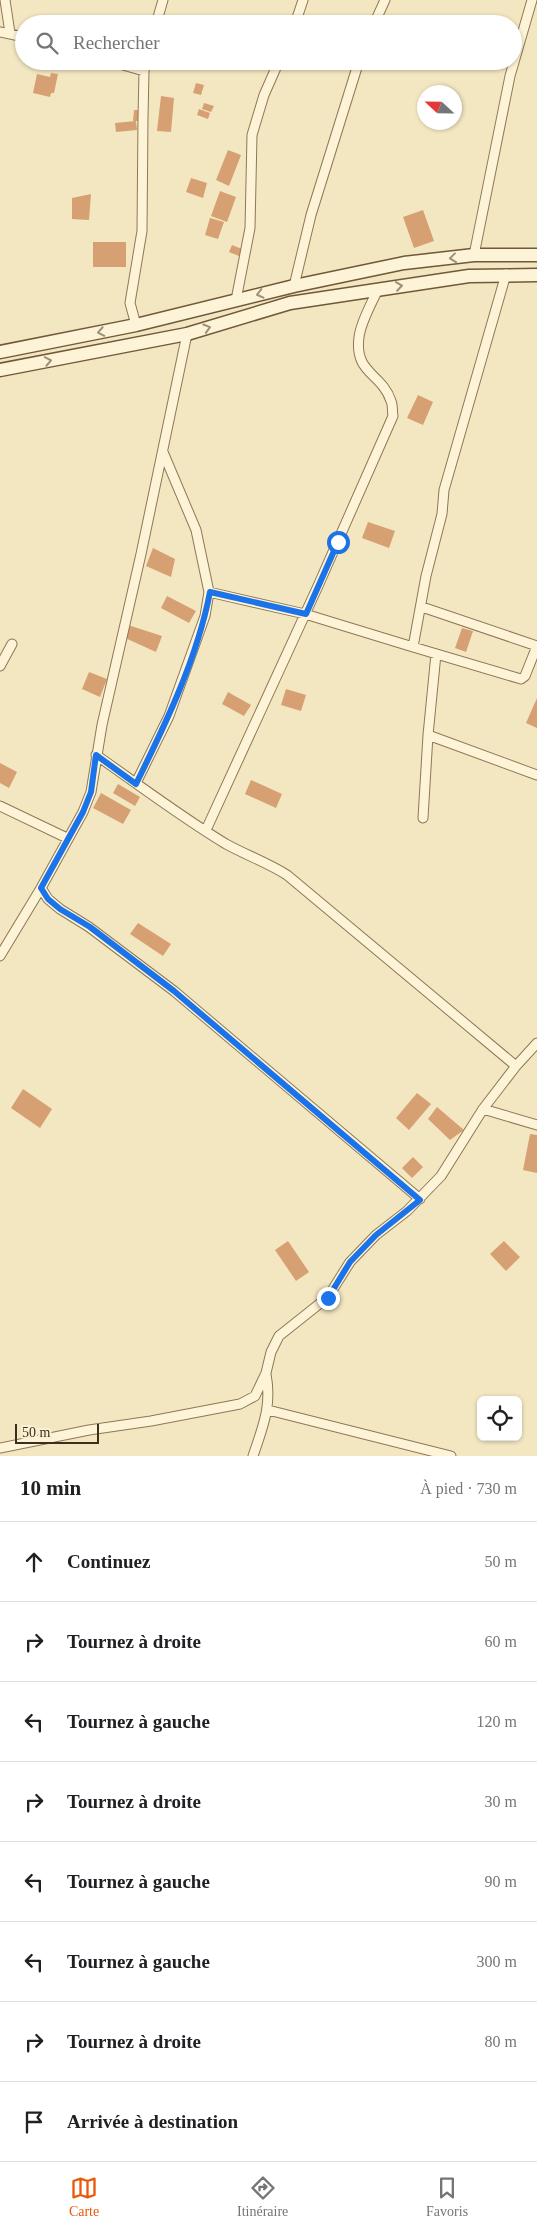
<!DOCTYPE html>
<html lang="fr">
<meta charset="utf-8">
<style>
body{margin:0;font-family:Georgia,serif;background:#f2f2f2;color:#202124}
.controls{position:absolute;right:15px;bottom:15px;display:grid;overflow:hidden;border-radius:8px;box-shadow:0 1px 4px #0004}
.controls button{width:45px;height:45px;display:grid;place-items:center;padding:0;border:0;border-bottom:1px solid #e0e0e0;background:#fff;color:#202124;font:25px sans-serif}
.compass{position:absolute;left:417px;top:85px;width:45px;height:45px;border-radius:50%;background:#fff;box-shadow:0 1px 4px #0004;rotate:292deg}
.scale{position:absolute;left:15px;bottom:12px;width:84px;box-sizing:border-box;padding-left:5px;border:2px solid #3d2e1c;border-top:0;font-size:14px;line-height:18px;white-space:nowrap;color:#3d2e1c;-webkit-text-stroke:4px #faf0d2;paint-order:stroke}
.stop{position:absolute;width:15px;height:15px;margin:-11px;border:4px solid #1a73e8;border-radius:50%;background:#fff}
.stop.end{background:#1a73e8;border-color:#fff;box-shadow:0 1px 5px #0008}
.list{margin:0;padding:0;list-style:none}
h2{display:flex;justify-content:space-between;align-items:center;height:65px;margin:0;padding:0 20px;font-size:21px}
h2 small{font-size:16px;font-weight:400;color:#757577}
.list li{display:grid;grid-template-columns:32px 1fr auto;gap:15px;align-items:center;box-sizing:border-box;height:80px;padding:0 20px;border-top:1px solid #e0e0e0}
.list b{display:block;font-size:19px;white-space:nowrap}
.list em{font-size:16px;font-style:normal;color:#757577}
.icon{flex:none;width:28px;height:28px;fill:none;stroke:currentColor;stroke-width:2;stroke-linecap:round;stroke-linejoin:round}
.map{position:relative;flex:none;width:537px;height:1456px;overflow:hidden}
.search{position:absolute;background:#fff;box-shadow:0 1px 4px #0004;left:15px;right:15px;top:15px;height:55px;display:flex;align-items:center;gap:12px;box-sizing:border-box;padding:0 18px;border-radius:28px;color:#757577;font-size:19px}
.sheet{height:705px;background:#fff}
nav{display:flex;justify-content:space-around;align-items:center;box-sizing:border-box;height:70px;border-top:1px solid #e0e0e0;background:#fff;font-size:14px;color:#757577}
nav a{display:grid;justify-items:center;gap:2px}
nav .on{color:#ea580c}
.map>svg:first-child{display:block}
.building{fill:#d6a073}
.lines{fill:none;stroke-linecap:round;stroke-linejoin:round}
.street-casing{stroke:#8f7756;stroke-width:11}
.secondary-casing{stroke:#715839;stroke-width:15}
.street{stroke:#fdf3d6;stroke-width:9}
.secondary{stroke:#fdf3d6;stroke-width:12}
.oneway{stroke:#9d9079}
.route{stroke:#1a73e8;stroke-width:6}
</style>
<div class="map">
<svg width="537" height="1456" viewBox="0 0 537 1456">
<rect width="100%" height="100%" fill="#f3e7c1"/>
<path class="building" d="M51,73L58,74L54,93H51L50,97L33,93L37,74L50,77Z
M196,83L204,85L201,95L193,93Z
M161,96L174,98L171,132L157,131Z
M204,103L214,106L211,112L202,109Z
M199,109L210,113L208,119L197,115Z
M134,110H142L141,121H133Z
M136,121L137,130L116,132L115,123Z
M228,150L241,155L229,186L216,180Z
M191,178L207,183L203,198L186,192Z
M220,191L236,197L227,222L211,216Z
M91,194L89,220L72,219V198Z
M423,210L434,241L414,248L403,217Z
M210,218L224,222L218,239L205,235Z
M93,242H126V267H93Z
M232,245L242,249L239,256L229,252Z
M418,395L433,402L423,425L407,418Z
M368,522L395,531L389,548L362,538Z
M153,548L175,559L171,577L146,566Z
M167,596L196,611L189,623L161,608Z
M128,625L162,636L156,652L123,637Z
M462,628L473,631L466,652L455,648Z
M89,672L107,679L100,697L82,689Z
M286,689L306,695L301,711L281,705Z
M228,692L251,705L244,716L222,704Z
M537,698V728L526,723Z
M0,763L17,772L9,788L0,783Z
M251,780L282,794L276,808L245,794Z
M118,784L140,797L135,806L113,793Z
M101,793L131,810L123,824L93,808Z
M138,923L171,944L163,956L130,934Z
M23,1089L52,1109L40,1128L11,1108Z
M417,1093L431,1104L409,1130L396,1118Z
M437,1107L464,1130L450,1140L428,1119Z
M530,1134L537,1135V1173L523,1170Z
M413,1157L423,1167L412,1178L402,1168Z
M288,1241L309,1272L296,1281L275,1250Z
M504,1241L520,1257L506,1271L490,1254Z"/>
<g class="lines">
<defs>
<path id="street" d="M5,0L10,33
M156,24L163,0
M295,24L303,0
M374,24L385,0
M0,32L24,37
M109,61L144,71
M474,255L510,76L532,0
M506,274L444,490L442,514L426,576L413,647L521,679L525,676L537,646
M294,286L311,215L359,61
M236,300L250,228L252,135L264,95L279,61
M136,325L130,303L142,231L143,118L144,71L146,61
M209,592L305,614L413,647
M422,607L537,646
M0,666L12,644
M428,735L537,775
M96,755C139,785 181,817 226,844C246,855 268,863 287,875L516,1066
M136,783L169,716L205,616L209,592L196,530L163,452
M0,806L67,838
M423,818L428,735L436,654
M206,830L318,586L393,416C392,411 393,405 391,401C382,373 354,374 359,337C361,321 372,303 378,289
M41,888L48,899L60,909L89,927L174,991L420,1199
M0,956L41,888L83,812L91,792L102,725L141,554L187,334
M483,1109L537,1125
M268,1410L451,1456
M0,1448L89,1430L151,1421L240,1404L255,1396L266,1373L271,1352L279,1336L328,1297L350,1262L376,1235L407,1211L441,1176L483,1109L516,1066L537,1043
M253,1456C263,1426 272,1406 266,1374"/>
<path id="secondary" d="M0,352L136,325L294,286L404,263L474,255H537
M0,370L187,334L290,303L469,276L537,275"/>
</defs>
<use href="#street" class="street-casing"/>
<use href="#secondary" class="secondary-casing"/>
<use href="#street" class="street"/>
<use href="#secondary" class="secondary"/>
</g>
<defs><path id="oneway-chevron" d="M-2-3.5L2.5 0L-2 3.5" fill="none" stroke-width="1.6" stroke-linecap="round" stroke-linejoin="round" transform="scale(1.25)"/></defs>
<g class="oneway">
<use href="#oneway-chevron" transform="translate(453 258) rotate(173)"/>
<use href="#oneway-chevron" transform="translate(399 286) rotate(-8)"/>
<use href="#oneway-chevron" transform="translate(260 294) rotate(166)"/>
<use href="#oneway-chevron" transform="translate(207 328) rotate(-17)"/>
<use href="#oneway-chevron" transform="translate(101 332) rotate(169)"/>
<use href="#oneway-chevron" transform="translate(48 361) rotate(-11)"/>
</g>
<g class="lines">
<path class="route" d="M328,1298L350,1262L376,1235L420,1200L174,991L90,927L60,909L48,899L41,888L83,812L91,792L96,755L136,784C166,723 197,659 210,592L306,614L338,542"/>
</g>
</svg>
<div class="controls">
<button><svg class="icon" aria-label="locate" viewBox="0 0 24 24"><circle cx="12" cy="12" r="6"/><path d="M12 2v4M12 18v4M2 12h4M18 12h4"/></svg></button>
</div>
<svg class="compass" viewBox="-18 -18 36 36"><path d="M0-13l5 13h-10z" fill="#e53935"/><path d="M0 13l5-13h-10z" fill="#757577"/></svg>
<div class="scale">50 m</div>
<div class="stop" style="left:338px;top:542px"></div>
<div class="stop end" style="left:328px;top:1298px"></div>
<div class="search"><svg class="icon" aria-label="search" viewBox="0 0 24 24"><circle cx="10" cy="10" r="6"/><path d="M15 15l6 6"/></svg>Rechercher</div>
</div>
<section class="sheet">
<h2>10 min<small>À pied · 730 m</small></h2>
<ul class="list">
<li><svg class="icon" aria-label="ahead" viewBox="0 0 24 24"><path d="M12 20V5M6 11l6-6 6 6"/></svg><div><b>Continuez</b></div><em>50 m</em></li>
<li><svg class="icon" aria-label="right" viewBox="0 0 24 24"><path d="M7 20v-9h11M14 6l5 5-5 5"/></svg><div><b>Tournez à droite</b></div><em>60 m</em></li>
<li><svg class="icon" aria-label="left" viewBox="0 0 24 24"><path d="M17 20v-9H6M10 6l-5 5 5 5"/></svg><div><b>Tournez à gauche</b></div><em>120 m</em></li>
<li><svg class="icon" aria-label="right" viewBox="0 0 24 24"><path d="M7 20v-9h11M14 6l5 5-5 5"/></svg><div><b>Tournez à droite</b></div><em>30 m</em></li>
<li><svg class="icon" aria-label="left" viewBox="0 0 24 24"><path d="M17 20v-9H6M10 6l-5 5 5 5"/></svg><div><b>Tournez à gauche</b></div><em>90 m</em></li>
<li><svg class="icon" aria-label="left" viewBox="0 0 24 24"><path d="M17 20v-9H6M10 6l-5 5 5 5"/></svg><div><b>Tournez à gauche</b></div><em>300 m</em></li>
<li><svg class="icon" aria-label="right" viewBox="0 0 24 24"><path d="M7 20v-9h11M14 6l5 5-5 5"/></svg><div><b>Tournez à droite</b></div><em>80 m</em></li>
<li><svg class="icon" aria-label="arrive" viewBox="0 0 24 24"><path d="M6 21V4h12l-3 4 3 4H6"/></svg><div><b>Arrivée à destination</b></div></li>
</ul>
</section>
<nav>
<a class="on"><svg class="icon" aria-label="map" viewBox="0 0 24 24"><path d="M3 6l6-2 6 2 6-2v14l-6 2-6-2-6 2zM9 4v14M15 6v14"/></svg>Carte</a>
<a><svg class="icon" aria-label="directions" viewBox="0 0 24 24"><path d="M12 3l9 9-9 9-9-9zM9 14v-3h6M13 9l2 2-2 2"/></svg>Itinéraire</a>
<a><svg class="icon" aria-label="saved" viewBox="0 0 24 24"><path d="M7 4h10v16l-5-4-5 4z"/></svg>Favoris</a>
</nav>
